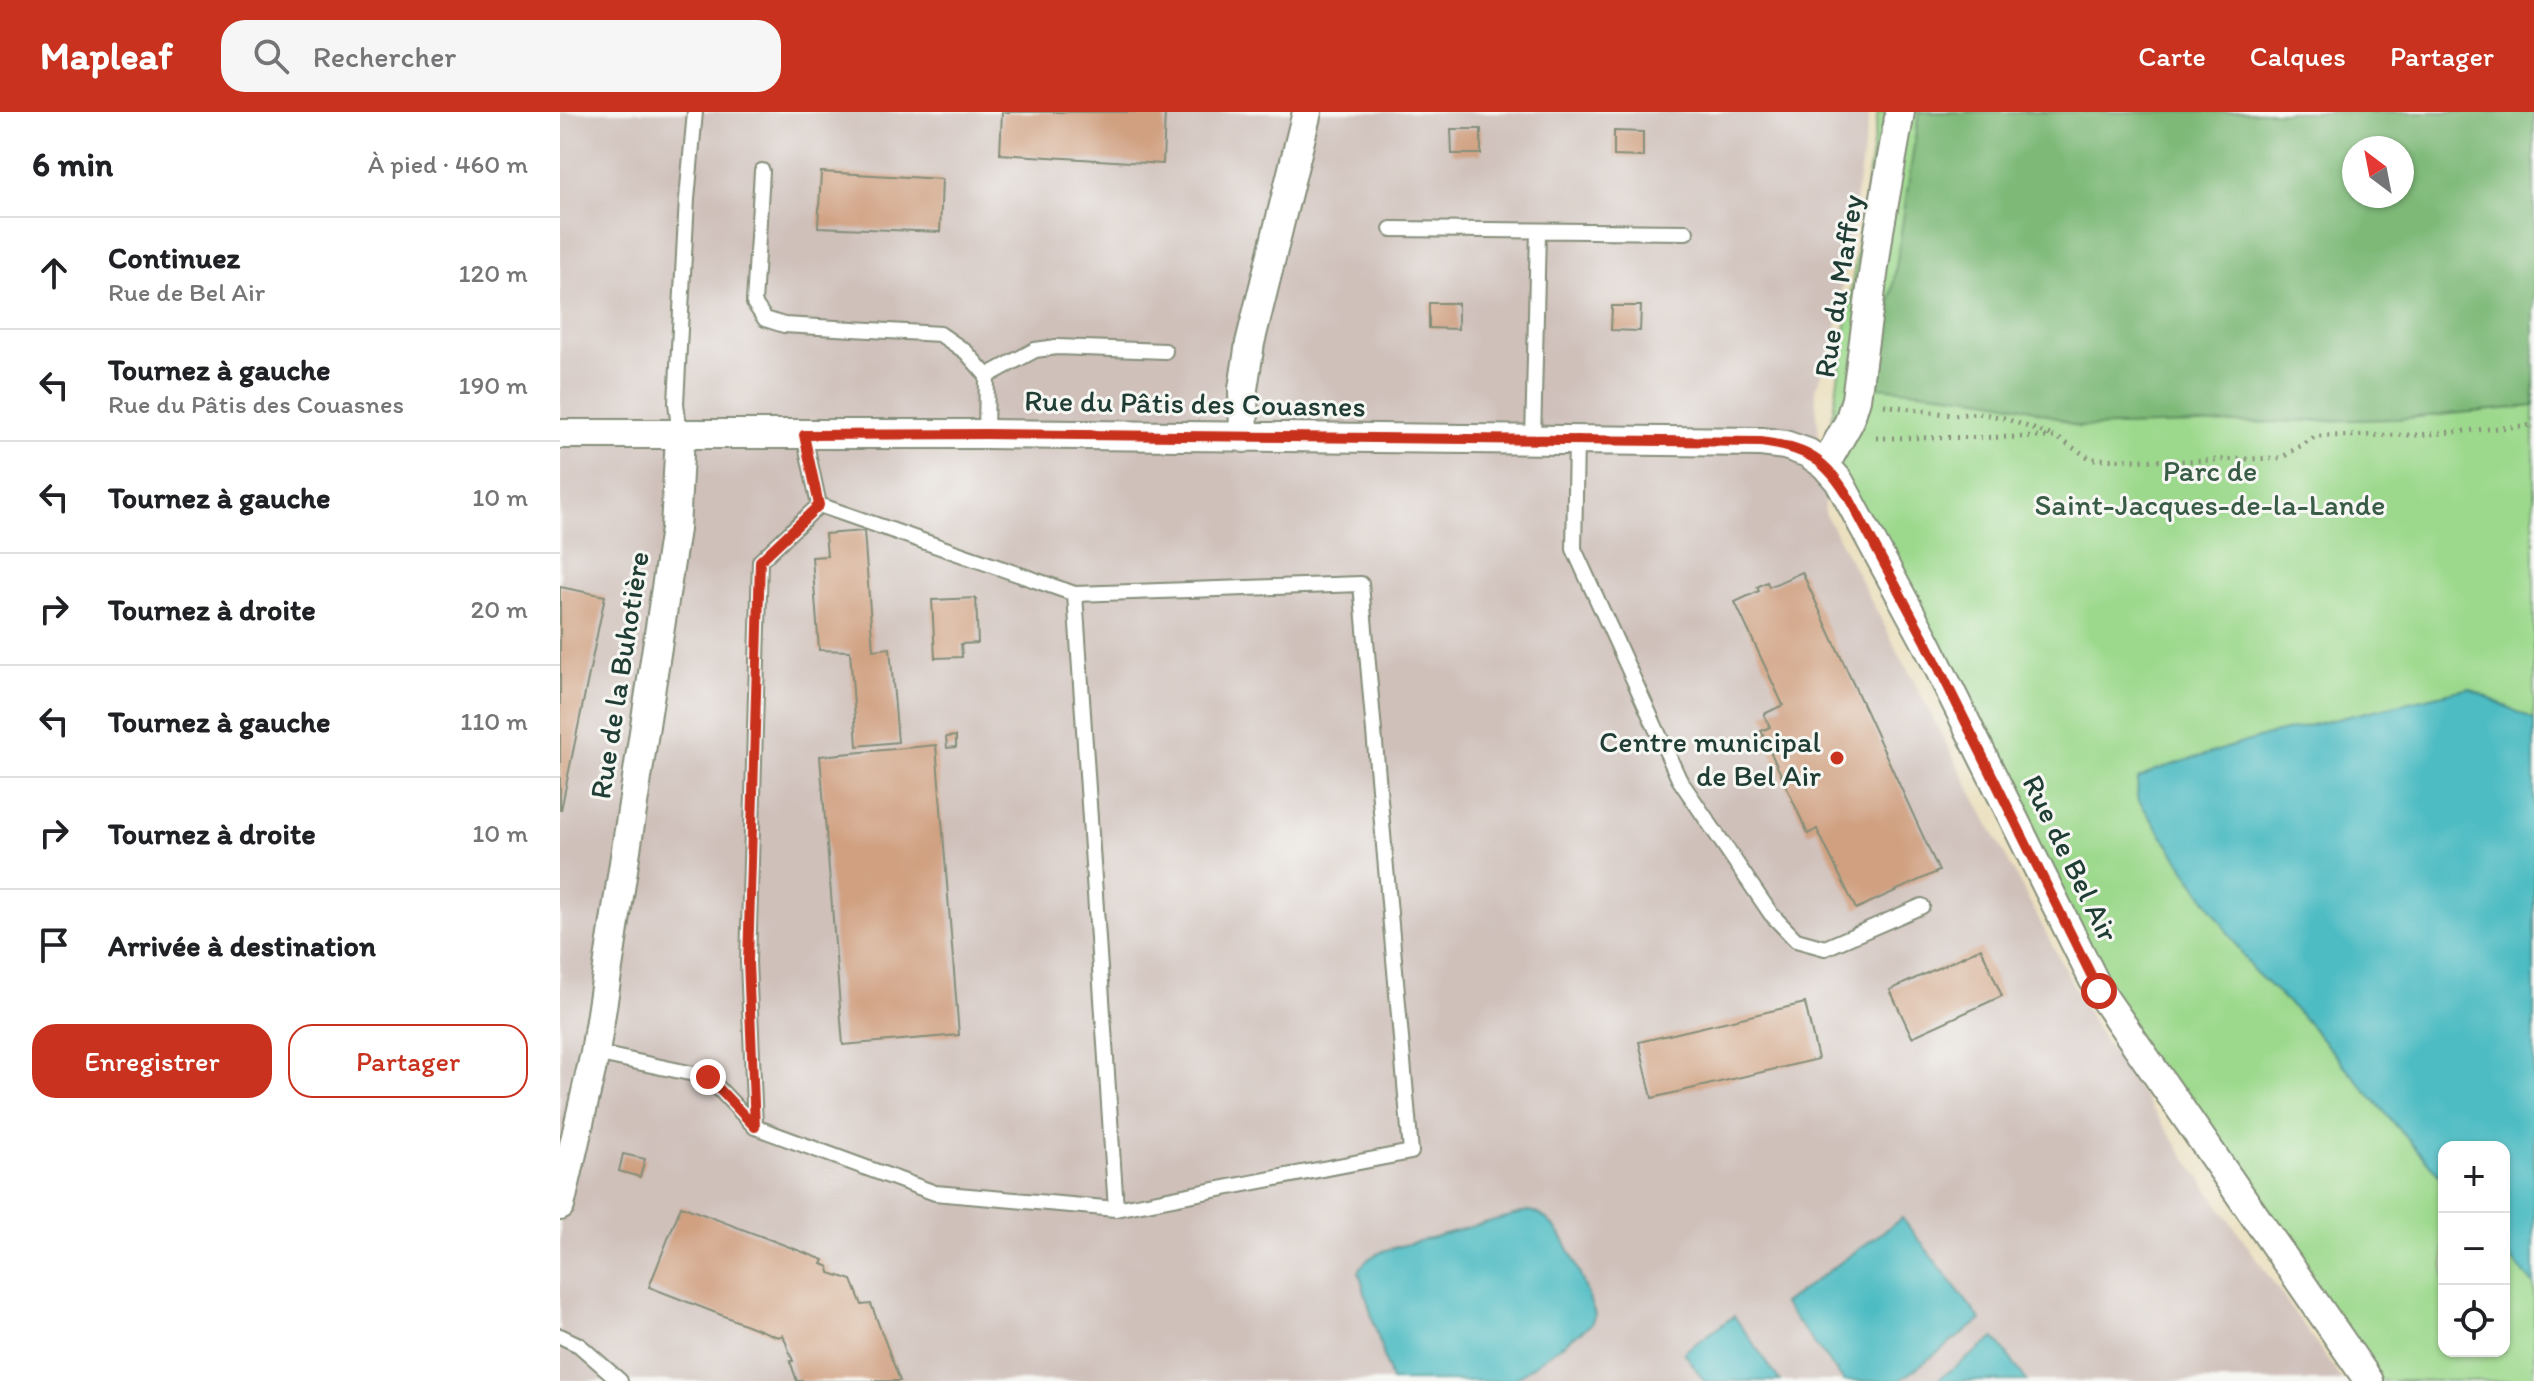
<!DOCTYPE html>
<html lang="fr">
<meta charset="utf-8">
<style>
body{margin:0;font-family:Itim,sans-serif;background:#f6f6f6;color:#202124}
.controls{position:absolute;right:24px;bottom:24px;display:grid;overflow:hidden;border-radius:16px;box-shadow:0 2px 6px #0004}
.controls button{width:72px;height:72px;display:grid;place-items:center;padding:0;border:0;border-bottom:2px solid #e0e0e0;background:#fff;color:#202124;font:40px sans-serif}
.compass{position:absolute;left:1782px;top:24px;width:72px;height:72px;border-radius:50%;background:#fff;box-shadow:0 2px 6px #0004;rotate:328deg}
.stop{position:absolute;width:24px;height:24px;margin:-18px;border:6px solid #c8321e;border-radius:50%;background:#fff}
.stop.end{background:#c8321e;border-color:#fff;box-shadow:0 2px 8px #0008}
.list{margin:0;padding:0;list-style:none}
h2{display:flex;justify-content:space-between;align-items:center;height:104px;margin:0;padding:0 32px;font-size:34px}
h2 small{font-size:26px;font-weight:400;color:#757577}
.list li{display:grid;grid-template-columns:52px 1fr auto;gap:24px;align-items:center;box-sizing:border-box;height:112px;padding:0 32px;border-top:2px solid #e0e0e0}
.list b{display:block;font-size:30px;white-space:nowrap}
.list p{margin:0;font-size:26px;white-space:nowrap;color:#757577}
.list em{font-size:26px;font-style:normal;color:#757577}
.actions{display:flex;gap:16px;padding:24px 32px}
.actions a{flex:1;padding:18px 0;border:2px solid #c8321e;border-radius:24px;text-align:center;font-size:28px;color:#c8321e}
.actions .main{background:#c8321e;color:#fff}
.icon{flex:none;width:44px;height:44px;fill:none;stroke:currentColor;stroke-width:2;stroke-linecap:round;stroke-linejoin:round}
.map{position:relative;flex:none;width:1974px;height:1269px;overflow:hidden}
header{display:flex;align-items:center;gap:48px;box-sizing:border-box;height:112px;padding:0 40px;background:#c8321e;color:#fff}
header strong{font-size:38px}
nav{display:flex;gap:44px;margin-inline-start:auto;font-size:28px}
.search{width:560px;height:72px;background:#f6f6f6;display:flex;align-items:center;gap:20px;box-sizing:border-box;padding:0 28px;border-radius:24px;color:#757577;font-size:30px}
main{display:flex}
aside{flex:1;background:#fff}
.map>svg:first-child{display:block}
.industrial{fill:#cfc0ba}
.green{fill:#9dd98d;stroke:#5e8b60;stroke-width:2;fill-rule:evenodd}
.forest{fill:#7eb978;stroke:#4e7b56;stroke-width:2;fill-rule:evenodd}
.water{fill:#4dbcc3;stroke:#367c7c;stroke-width:2}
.building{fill:#d0a081}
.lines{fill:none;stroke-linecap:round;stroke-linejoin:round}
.service-casing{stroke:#858e7a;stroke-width:18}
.minor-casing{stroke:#858e7a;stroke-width:32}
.path{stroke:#858e7a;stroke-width:5;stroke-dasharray:2 6;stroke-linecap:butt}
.service{stroke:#fff;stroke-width:14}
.minor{stroke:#fff;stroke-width:28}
.route{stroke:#c8321e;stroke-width:10}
.poi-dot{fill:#c8321e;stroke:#f6f6f2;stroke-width:3}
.labels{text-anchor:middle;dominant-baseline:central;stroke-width:6;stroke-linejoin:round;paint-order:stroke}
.street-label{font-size:30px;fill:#1f3d34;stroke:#f6f6f2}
.park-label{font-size:30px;fill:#385c46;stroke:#f6f6f2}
.poi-label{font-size:30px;fill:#1f3d34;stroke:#f6f6f2;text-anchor:end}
</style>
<header>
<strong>Mapleaf</strong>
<div class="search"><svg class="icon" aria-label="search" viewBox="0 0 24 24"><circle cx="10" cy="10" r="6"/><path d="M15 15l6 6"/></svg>Rechercher</div>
<nav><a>Carte</a><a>Calques</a><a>Partager</a></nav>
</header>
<main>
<aside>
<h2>6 min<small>À pied · 460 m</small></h2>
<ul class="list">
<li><svg class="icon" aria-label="ahead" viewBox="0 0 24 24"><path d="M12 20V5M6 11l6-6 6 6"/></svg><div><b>Continuez</b><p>Rue de Bel Air</p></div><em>120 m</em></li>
<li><svg class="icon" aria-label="left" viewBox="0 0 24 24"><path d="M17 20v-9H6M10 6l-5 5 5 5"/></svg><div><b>Tournez à gauche</b><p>Rue du Pâtis des Couasnes</p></div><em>190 m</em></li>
<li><svg class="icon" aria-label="left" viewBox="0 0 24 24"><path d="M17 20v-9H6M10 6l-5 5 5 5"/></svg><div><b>Tournez à gauche</b></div><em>10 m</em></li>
<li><svg class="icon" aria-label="right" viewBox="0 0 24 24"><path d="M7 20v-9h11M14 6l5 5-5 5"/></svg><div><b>Tournez à droite</b></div><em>20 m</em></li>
<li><svg class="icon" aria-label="left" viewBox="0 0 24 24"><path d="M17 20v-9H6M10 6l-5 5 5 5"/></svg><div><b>Tournez à gauche</b></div><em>110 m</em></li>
<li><svg class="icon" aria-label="right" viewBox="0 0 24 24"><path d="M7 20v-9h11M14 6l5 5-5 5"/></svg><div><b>Tournez à droite</b></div><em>10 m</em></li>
<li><svg class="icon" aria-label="arrive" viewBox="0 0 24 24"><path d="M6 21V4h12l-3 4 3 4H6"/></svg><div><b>Arrivée à destination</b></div></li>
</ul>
<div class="actions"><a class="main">Enregistrer</a><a>Partager</a></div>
</aside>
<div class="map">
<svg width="1974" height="1269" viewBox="0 0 1974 1269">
<rect width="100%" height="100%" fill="#f6f6f2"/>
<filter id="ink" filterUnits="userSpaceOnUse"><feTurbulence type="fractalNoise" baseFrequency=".0125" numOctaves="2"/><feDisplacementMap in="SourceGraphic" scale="16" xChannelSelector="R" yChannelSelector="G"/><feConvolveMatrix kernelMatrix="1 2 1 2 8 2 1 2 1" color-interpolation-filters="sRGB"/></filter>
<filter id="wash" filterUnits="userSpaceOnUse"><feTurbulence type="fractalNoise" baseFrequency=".006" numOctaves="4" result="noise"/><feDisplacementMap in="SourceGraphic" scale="32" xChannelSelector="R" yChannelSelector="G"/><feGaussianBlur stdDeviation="1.8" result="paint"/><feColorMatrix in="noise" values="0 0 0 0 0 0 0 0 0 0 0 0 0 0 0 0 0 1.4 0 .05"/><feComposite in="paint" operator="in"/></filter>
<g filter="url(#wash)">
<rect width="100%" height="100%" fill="#ebe0bf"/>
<path class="industrial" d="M0,0H1310L1286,143L1275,228L1255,278L1265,401L1537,918L1782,1269H0Z"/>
<path class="green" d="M1318,0H1974V1269H1820L1580,941L1265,353ZM1794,36H1842V84H1794ZM1884,1035H1944V1239H1884Z"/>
<path class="forest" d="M1359,0H1974V294L1837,307L1517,315C1455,284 1385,282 1318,275ZM1794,36H1842V84H1794Z"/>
<path class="water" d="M1909,576L1974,608V1173L1944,1138V1035H1884V1069L1740,902L1694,859L1577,686L1578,667L1596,658L1708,623Z
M968,1099C1004,1102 1023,1173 1035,1202L1031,1212L952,1269H831L799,1160C805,1146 813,1144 826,1138Z
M1342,1106L1421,1208L1339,1269H1284L1223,1192Z
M1174,1204L1220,1269H1144L1124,1240Z
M1435,1226L1467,1269H1376Z"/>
<g id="blocks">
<path class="building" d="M442,0H605L603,52L440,42Z
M891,17H921V42H892Z
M1054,19L1083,20V45L1054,44Z
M261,60L382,67L380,120L258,115Z
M869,191H898V217L869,216Z
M1052,194H1081L1080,219L1051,218Z
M304,419L313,538L330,536L338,630L297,634L290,539L259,538L252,445L267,444L265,422Z
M1242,460L1379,759L1296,797L1257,717L1248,722L1201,619L1210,615L1204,602L1223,593L1175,490L1199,479L1197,475L1207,470L1209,475Z
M0,475L45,484L1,698H0Z
M416,486L418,531L401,532L402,545L375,546L372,488Z
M396,624V635L387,636L386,625Z
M376,633L399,923L283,933L260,644Z
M1421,836L1442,884L1352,925L1330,878Z
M1245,891L1258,947L1092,986L1079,930Z
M63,1042L85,1047L80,1065L59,1059Z
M121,1094L264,1148L262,1152L269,1155L270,1161L292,1168L302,1193L311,1192L340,1269H237L230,1249H233L223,1223L218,1225L89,1175Z"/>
</g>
</g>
<g filter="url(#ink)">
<use href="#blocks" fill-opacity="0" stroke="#858e7a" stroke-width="2"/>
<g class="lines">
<defs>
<path id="service" d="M202,59L194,191L205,207L224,213L380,222L406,240L427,264L426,322
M831,117L1126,120
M427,264L475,238L497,235L605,239
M120,324L116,291L127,87L135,0
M973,328L978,120
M1016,328L1014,437L1119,667L1211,802L1236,828L1265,836L1362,794
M515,482L556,1097
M35,941L148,965L195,1015L375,1081L556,1097L851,1040L801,472L515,482L259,393L244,323
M195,1015L188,850L200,449L259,393
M0,1224L19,1233L60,1269"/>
<path id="minor" d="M0,322H426L1201,330L1225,333L1248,341L1265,353L1279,369L1366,530L1539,879L1809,1269
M684,326L683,277L690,231L747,0
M1265,353L1289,310L1296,287L1319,119L1340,0
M0,1094L35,941L115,417L120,324"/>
</defs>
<use href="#service" class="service-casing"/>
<use href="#minor" class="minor-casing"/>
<path class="path" d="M1324,293L1393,303L1418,301L1444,306L1493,324
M1316,326L1496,325L1531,347L1623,349L1721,346L1756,324L1858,323L1974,313"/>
<use href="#service" class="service"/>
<use href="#minor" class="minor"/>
</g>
</g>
<g class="lines" filter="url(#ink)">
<path class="route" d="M148,965L195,1015L188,850L200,449L259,393L244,323L426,322L1201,330C1247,336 1267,348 1290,388L1366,530L1539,879"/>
</g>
<circle class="poi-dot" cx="1277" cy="646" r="8"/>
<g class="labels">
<g class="street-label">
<text transform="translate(1278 174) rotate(-81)">Rue du Maffey</text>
<text transform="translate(635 291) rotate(1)">Rue du Pâtis des Couasnes</text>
<text transform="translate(59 563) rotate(-81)">Rue de la Buhotière</text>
<text transform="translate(1511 746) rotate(64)">Rue de Bel Air</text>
</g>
<g class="park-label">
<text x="1650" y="358">Parc de<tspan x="1650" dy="34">Saint-Jacques-de-la-Lande</tspan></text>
</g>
<g class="poi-label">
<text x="1261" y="629">Centre municipal<tspan x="1261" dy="34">de Bel Air</tspan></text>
</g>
</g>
</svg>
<div class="controls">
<button>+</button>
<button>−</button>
<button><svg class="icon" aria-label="locate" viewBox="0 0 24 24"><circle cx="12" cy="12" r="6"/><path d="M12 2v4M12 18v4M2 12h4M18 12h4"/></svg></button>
</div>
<svg class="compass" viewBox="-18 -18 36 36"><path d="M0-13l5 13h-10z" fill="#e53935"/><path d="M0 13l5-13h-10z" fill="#757577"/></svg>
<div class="stop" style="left:1539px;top:879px"></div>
<div class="stop end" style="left:148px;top:965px"></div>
</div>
</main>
